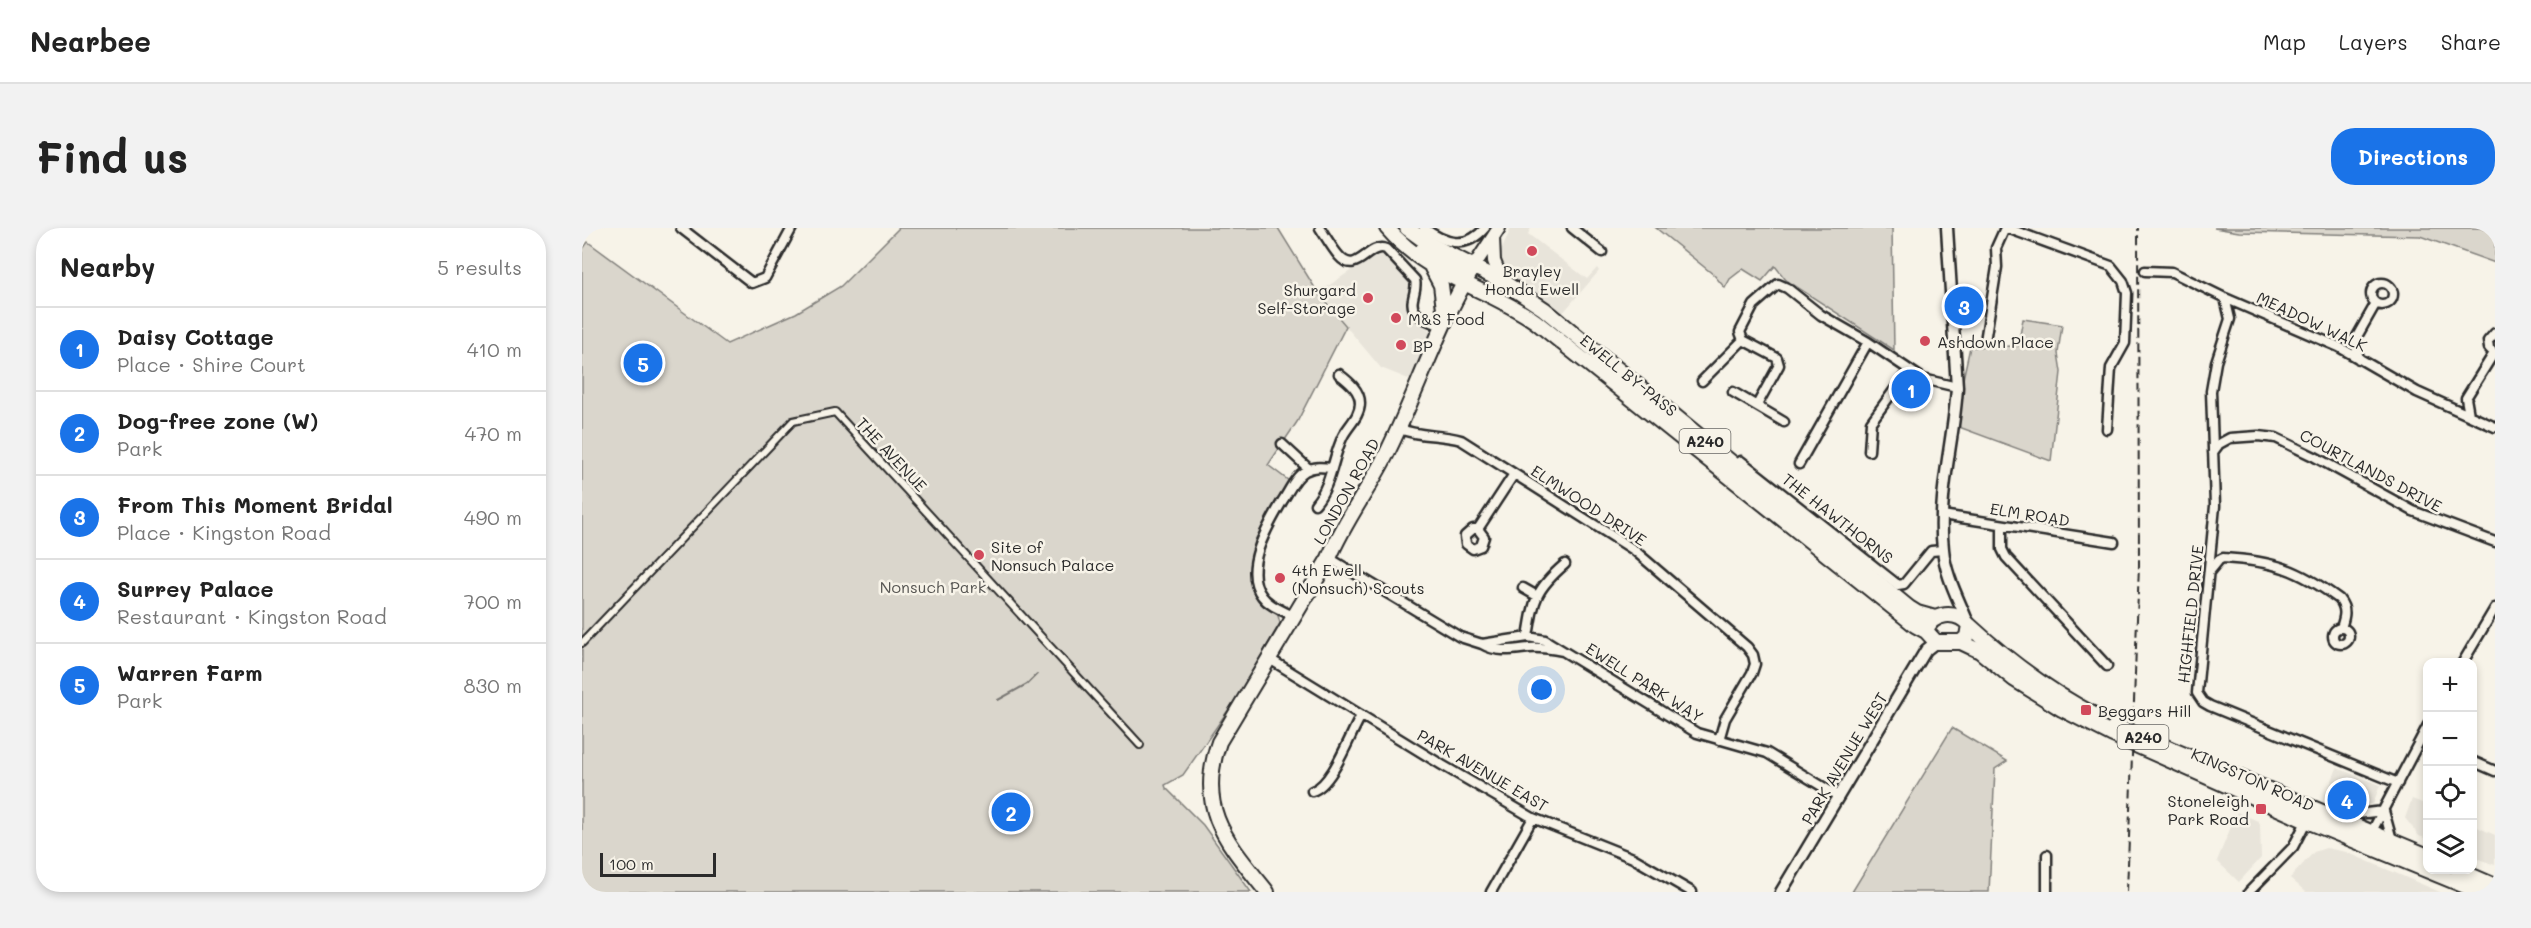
<!DOCTYPE html>
<meta charset="utf-8">
<style>
body{margin:0;font-family:Mali,sans-serif;background:#f2f2f2;color:#222}
.controls{position:absolute;right:18px;bottom:18px;display:grid;overflow:hidden;border-radius:12px;box-shadow:0 3px 9px #0003}
.controls button{width:54px;height:54px;display:grid;place-items:center;padding:0;border:0;border-bottom:2px solid #e0e0e0;background:#fff;color:#222;font:30px sans-serif}
.scale{position:absolute;left:18px;bottom:15px;width:116px;box-sizing:border-box;padding-left:6px;border:3px solid #2b2b2b;border-top:0;font-size:16px;line-height:21px;white-space:nowrap;color:#2b2b2b;-webkit-text-stroke:4px #f7f3e8;paint-order:stroke}
.you{position:absolute;left:960px;top:462px;width:21px;height:21px;margin:-15px;border:4px solid #fff;border-radius:50%;background:#1a73e8;box-shadow:0 0 0 9px #1a73e833}
.badge{display:grid;place-items:center;width:39px;height:39px;border-radius:50%;background:#1a73e8;color:#fff;font-size:20px;font-weight:700}
.pin{position:absolute;translate:-50% -50%;border:3px solid #fff;box-shadow:0 2px 6px #0006}
.list{margin:0;padding:0;list-style:none}
h2{display:flex;justify-content:space-between;align-items:center;height:78px;margin:0;padding:0 24px;font-size:26px}
h2 small{font-size:20px;font-weight:400;color:#767676}
.list li{display:grid;grid-template-columns:39px 1fr auto;gap:18px;align-items:center;box-sizing:border-box;height:84px;padding:0 24px;border-top:2px solid #e0e0e0}
.list b{display:block;font-size:22px;white-space:nowrap}
.list p{margin:0;font-size:20px;white-space:nowrap;color:#767676}
.list em{font-size:20px;font-style:normal;color:#767676}
.icon{flex:none;width:33px;height:33px;fill:none;stroke:currentColor;stroke-width:2;stroke-linecap:round;stroke-linejoin:round}
.map{position:relative;flex:none;width:1913px;height:664px;overflow:hidden;border-radius:24px}
header{display:flex;align-items:center;gap:36px;box-sizing:border-box;height:84px;padding:0 30px;background:#fff;border-bottom:2px solid #e0e0e0}
header strong{font-size:28px}
nav{display:flex;gap:33px;margin-inline-start:auto;font-size:21px}
.intro{display:flex;align-items:center;justify-content:space-between;box-sizing:border-box;height:144px;padding:0 36px}
h1{margin:0;font-size:42px}
.button{padding:15px 27px;border-radius:24px;background:#1a73e8;color:#fff;font-size:21px;font-weight:700}
main{display:flex;gap:36px;padding:0 36px}
aside{flex:1;background:#fff;border-radius:24px;box-shadow:0 3px 9px #0003}
.map>svg:first-child{display:block}
.built{fill:#e8e4da}
.green{fill:#dad6cc;stroke:#82807c;stroke-width:1.5}
.lines{fill:none;stroke-linecap:round;stroke-linejoin:round}
.stream{stroke:#7a7874;stroke-width:2}
.pedestrian-casing{stroke:#2b2b2b;stroke-width:10}
.minor-casing{stroke:#2b2b2b;stroke-width:13}
.tertiary-casing{stroke:#2b2b2b;stroke-width:15}
.secondary-casing{stroke:#2b2b2b;stroke-width:16}
.trunk-casing{stroke:#2b2b2b;stroke-width:18}
.pedestrian{stroke:#f7f3e8;stroke-width:6}
.minor{stroke:#f7f3e8;stroke-width:8}
.tertiary{stroke:#f7f3e8;stroke-width:10}
.secondary{stroke:#f7f3e8;stroke-width:12}
.trunk{stroke:#f7f3e8;stroke-width:14}
.rail{stroke:#2b2b2b;stroke-width:2;stroke-dasharray:9 4.5;stroke-linecap:butt}
.poi-dot{fill:#d1495b;stroke:#f7f3e8;stroke-width:2}
.labels{text-anchor:middle;dominant-baseline:central;stroke-width:5;stroke-linejoin:round;paint-order:stroke}
.shield{fill:#f7f3e8;stroke:#686764;stroke-width:1.5}
.shield-label{font-size:15px;font-weight:bold;fill:#2b2b2b}
.poi-label{font-size:16px;fill:#2b2b2b;stroke:#f7f3e8;text-anchor:start}
.street-label{font-size:16px;fill:#2b2b2b;stroke:#f7f3e8}
.park-label{font-size:16px;fill:#575653;stroke:#f7f3e8}
</style>
<header>
<strong>Nearbee</strong>
<nav><a>Map</a><a>Layers</a><a>Share</a></nav>
</header>
<div class="intro"><h1>Find us</h1><a class="button">Directions</a></div>
<main>
<aside>
<h2>Nearby<small>5 results</small></h2>
<ul class="list">
<li><span class="badge">1</span><div><b>Daisy Cottage</b><p>Place · Shire Court</p></div><em>410 m</em></li>
<li><span class="badge">2</span><div><b>Dog-free zone (W)</b><p>Park</p></div><em>470 m</em></li>
<li><span class="badge">3</span><div><b>From This Moment Bridal</b><p>Place · Kingston Road</p></div><em>490 m</em></li>
<li><span class="badge">4</span><div><b>Surrey Palace</b><p>Restaurant · Kingston Road</p></div><em>700 m</em></li>
<li><span class="badge">5</span><div><b>Warren Farm</b><p>Park</p></div><em>830 m</em></li>
</ul>
</aside>
<div class="map">
<svg width="1913" height="664" viewBox="0 0 1913 664">
<rect width="100%" height="100%" fill="#f7f3e8"/>
<filter id="ink" filterUnits="userSpaceOnUse"><feTurbulence type="fractalNoise" baseFrequency=".0167" numOctaves="2"/><feDisplacementMap in="SourceGraphic" scale="12" xChannelSelector="R" yChannelSelector="G"/><feConvolveMatrix kernelMatrix="1 2 1 2 8 2 1 2 1" color-interpolation-filters="sRGB"/></filter>
<g filter="url(#ink)">
<path class="built" d="M929,0H949L946,6L1005,51L1015,40L1017,43L979,87L926,50L918,26Z
M799,22L829,51L831,59L826,74L828,81L848,103V110L829,152L799,140L736,65Z
M1755,540L1798,557L1791,576L1769,578L1768,581L1744,571L1742,572Z
M1830,571L1845,577V611L1837,608L1823,590Z
M1655,584L1676,593L1678,596L1679,630L1657,654L1635,633Z
M1891,597L1913,607V637L1891,629Z
M1744,620L1764,624L1858,664H1724L1708,650L1732,624Z"/>
<path class="green" d="M317,0H696L736,65L764,98L715,194L686,237L707,253L673,312L669,343L677,372L695,384L698,395L656,468L601,547L583,557L584,560L621,597L669,664H0V22L6,14L145,116L214,85L259,58Z
M1074,0H1310L1312,122L1204,52L1193,38L1180,53L1161,41L1148,51L1143,60L1132,47Z
M1632,0H1913V35L1838,8L1657,4Z
M1441,91L1480,97L1476,125L1479,144L1469,233L1377,199L1381,151L1388,119L1436,118Z
M1370,500L1425,533L1413,541L1407,664H1270Z"/>
<g class="lines">
<path class="stream" d="M416,472L445,456L455,446"/>
<defs>
<path id="pedestrian" d="M0,415L211,193L253,184L558,517"/>
<path id="minor" d="M99,0L170,55L183,50L210,0
M738,0C744,9 750,20 757,28C775,49 786,14 804,21L833,52C835,59 832,64 831,71C827,88 847,93 860,98
M842,0C863,16 884,22 903,0
M990,0L1020,24
M1425,0L1529,38L1541,53L1545,65L1543,115L1529,140L1525,201
M1563,43L1590,44L1643,70L1757,119L1835,164L1913,199
M1789 66a11 11 0 1 1 22 0a11 11 0 1 1-22 0Z
M1643,70L1648,91L1634,134L1629,163L1633,278L1615,465L1621,474L1628,478L1816,555
M1913,105L1906,113L1907,120L1913,126
M1161,112L1195,130L1197,137L1175,177
M1403,113L1415,39L1414,20L1423,0
M1777,131L1773,112L1794,75
M1120,153L1161,112L1158,104L1172,77L1196,56L1205,60L1239,87L1286,114
M1151,164L1202,194
M1887,187L1884,170L1912,125
M816,200C836,209 858,206 879,212L1052,322L1165,419L1171,427L1173,436L1170,445L1143,491L1137,512
M700,216L727,241
M1287,223L1289,194L1326,143
M1631,224L1637,216L1648,210L1676,208L1694,210L1733,229L1831,283L1913,314
M1159,233L1316,357L1322,356L1349,323L1361,322
M1217,236L1286,114L1341,151L1375,159
M733,276C750,256 750,231 761,208C767,197 778,188 778,175C778,162 766,153 757,146
M1360,287L1532,314
M1420,297V321L1424,329L1525,438
M896,301H891L883,308L884,316L891,321L899,318L902,309L896,301L932,246
M747,330L878,409L900,416L946,409L963,412L1115,505L1185,525L1256,568
M1628,343L1637,332L1641,330C1692,333 1716,341 1757,371C1765,381 1763,388 1759,400
M941,360L955,368
M711,388C700,382 687,378 680,368C659,341 687,296 701,272C707,263 713,249 723,243C732,238 741,239 750,240
M1751 408a8 8 0 1 1 16 0a8 8 0 1 1-16 0Z
M946,409C952,371 953,362 983,336
M900,416C915,425 930,422 947,420C959,419 970,421 981,423
M686,430L860,537L951,590L1051,630L1110,664
M1881,434L1913,380
M1890,533L1913,543
M730,563C751,557 768,506 779,488
M1802,583L1810,612
M1757,588L1802,583
M1788,607L1846,497
M1465,627V664
M909,664L951,590
M1667,664L1711,619L1726,590"/>
<path id="tertiary" d="M1365,0L1375,159C1372,213 1355,267 1361,321C1363,347 1377,372 1386,395
M1199,664L1344,422L1354,414"/>
<path id="secondary" d="M911,9L912,33L920,53
M892,38L917,0"/>
<path id="trunk" d="M805,0C847,49 902,58 953,93L1333,397L1344,403L1354,414H1379L1385,409L1387,397C1375,382 1350,384 1344,403
M825,0L847,16L920,53L962,81L1327,380L1335,385L1353,390
M841,21L881,44L882,55
M850,40L859,57L863,89
M1387,397C1427,434 1468,464 1516,489
M1379,414L1398,423L1432,451L1480,481L1529,506L1725,593L1898,664
M1533,498L1846,628
M1876,642L1913,658
M685,664C646,615 613,582 637,514L747,330C762,294 785,264 803,229C835,166 855,99 892,38"/>
</defs>
<use href="#pedestrian" class="pedestrian-casing"/>
<use href="#minor" class="minor-casing"/>
<use href="#tertiary" class="tertiary-casing"/>
<use href="#secondary" class="secondary-casing"/>
<use href="#trunk" class="trunk-casing"/>
<use href="#pedestrian" class="pedestrian"/>
<use href="#minor" class="minor"/>
<use href="#tertiary" class="tertiary"/>
<use href="#secondary" class="secondary"/>
<use href="#trunk" class="trunk"/>
<path class="rail" d="M1545,664L1557,337L1556,0"/>
</g>
</g>
<g class="poi-dot">
<circle cx="950" cy="23" r="6"/>
<circle cx="786" cy="70" r="6"/>
<circle cx="814" cy="90" r="6"/>
<circle cx="1343" cy="113" r="6"/>
<circle cx="819" cy="117" r="6"/>
<circle cx="397" cy="327" r="6"/>
<circle cx="698" cy="350" r="6"/>
<rect x="1498" y="476" width="12" height="12" rx="3"/>
<rect x="1673" y="575" width="12" height="12" rx="3"/>
</g>
<g class="labels">
<g class="shield">
<rect x="1097.5" y="201" width="51" height="24" rx="4.5"/>
<rect x="1535.5" y="497" width="51" height="24" rx="4.5"/>
</g>
<g class="shield-label">
<text x="1123" y="213">A240</text>
<text x="1561" y="509">A240</text>
</g>
<g class="poi-label">
<text x="950" y="42" text-anchor="middle">Brayley<tspan x="950" dy="18">Honda Ewell</tspan></text>
<text x="774" y="61" text-anchor="end">Shurgard<tspan x="774" dy="18">Self-Storage</tspan></text>
<text x="826" y="90">M&amp;S Food</text>
<text x="1355" y="113">Ashdown Place</text>
<text x="831" y="117">BP</text>
<text x="409" y="318">Site of<tspan x="409" dy="18">Nonsuch Palace</tspan></text>
<text x="710" y="341">4th Ewell<tspan x="710" dy="18">(Nonsuch) Scouts</tspan></text>
<text x="1516" y="482">Beggars Hill</text>
<text x="1667" y="572" text-anchor="end">Stoneleigh<tspan x="1667" dy="18">Park Road</tspan></text>
</g>
<g class="street-label">
<text transform="translate(1730 93) rotate(25)">MEADOW WALK</text>
<text transform="translate(1047 147) rotate(39)">EWELL BY-PASS</text>
<text transform="translate(310 226) rotate(47)">THE AVENUE</text>
<text transform="translate(1789 242) rotate(28)">COURTLANDS DRIVE</text>
<text transform="translate(764 263) rotate(-61)">LONDON ROAD</text>
<text transform="translate(1007 277) rotate(33)">ELMWOOD DRIVE</text>
<text transform="translate(1448 286) rotate(9)">ELM ROAD</text>
<text transform="translate(1256 290) rotate(38)">THE HAWTHORNS</text>
<text transform="translate(1608 386) rotate(-84)">HIGHFIELD DRIVE</text>
<text transform="translate(1063 454) rotate(32)">EWELL PARK WAY</text>
<text transform="translate(1262 530) rotate(-59)">PARK AVENUE WEST</text>
<text transform="translate(901 542) rotate(30)">PARK AVENUE EAST</text>
<text transform="translate(1671 551) rotate(24)">KINGSTON ROAD</text>
</g>
<g class="park-label">
<text x="351" y="358">Nonsuch Park</text>
</g>
</g>
</svg>
<div class="controls">
<button>+</button>
<button>−</button>
<button><svg class="icon" aria-label="locate" viewBox="0 0 24 24"><circle cx="12" cy="12" r="6"/><path d="M12 2v4M12 18v4M2 12h4M18 12h4"/></svg></button>
<button><svg class="icon" aria-label="layers" viewBox="0 0 24 24"><path d="M12 4l9 5-9 5-9-5zM3 14l9 5 9-5"/></svg></button>
</div>
<div class="scale">100 m</div>
<div class="you"></div>
<div class="pin badge" style="left:1329px;top:161px">1</div>
<div class="pin badge" style="left:429px;top:584px">2</div>
<div class="pin badge" style="left:1382px;top:78px">3</div>
<div class="pin badge" style="left:1765px;top:572px">4</div>
<div class="pin badge" style="left:61px;top:135px">5</div>
</div>
</main>
